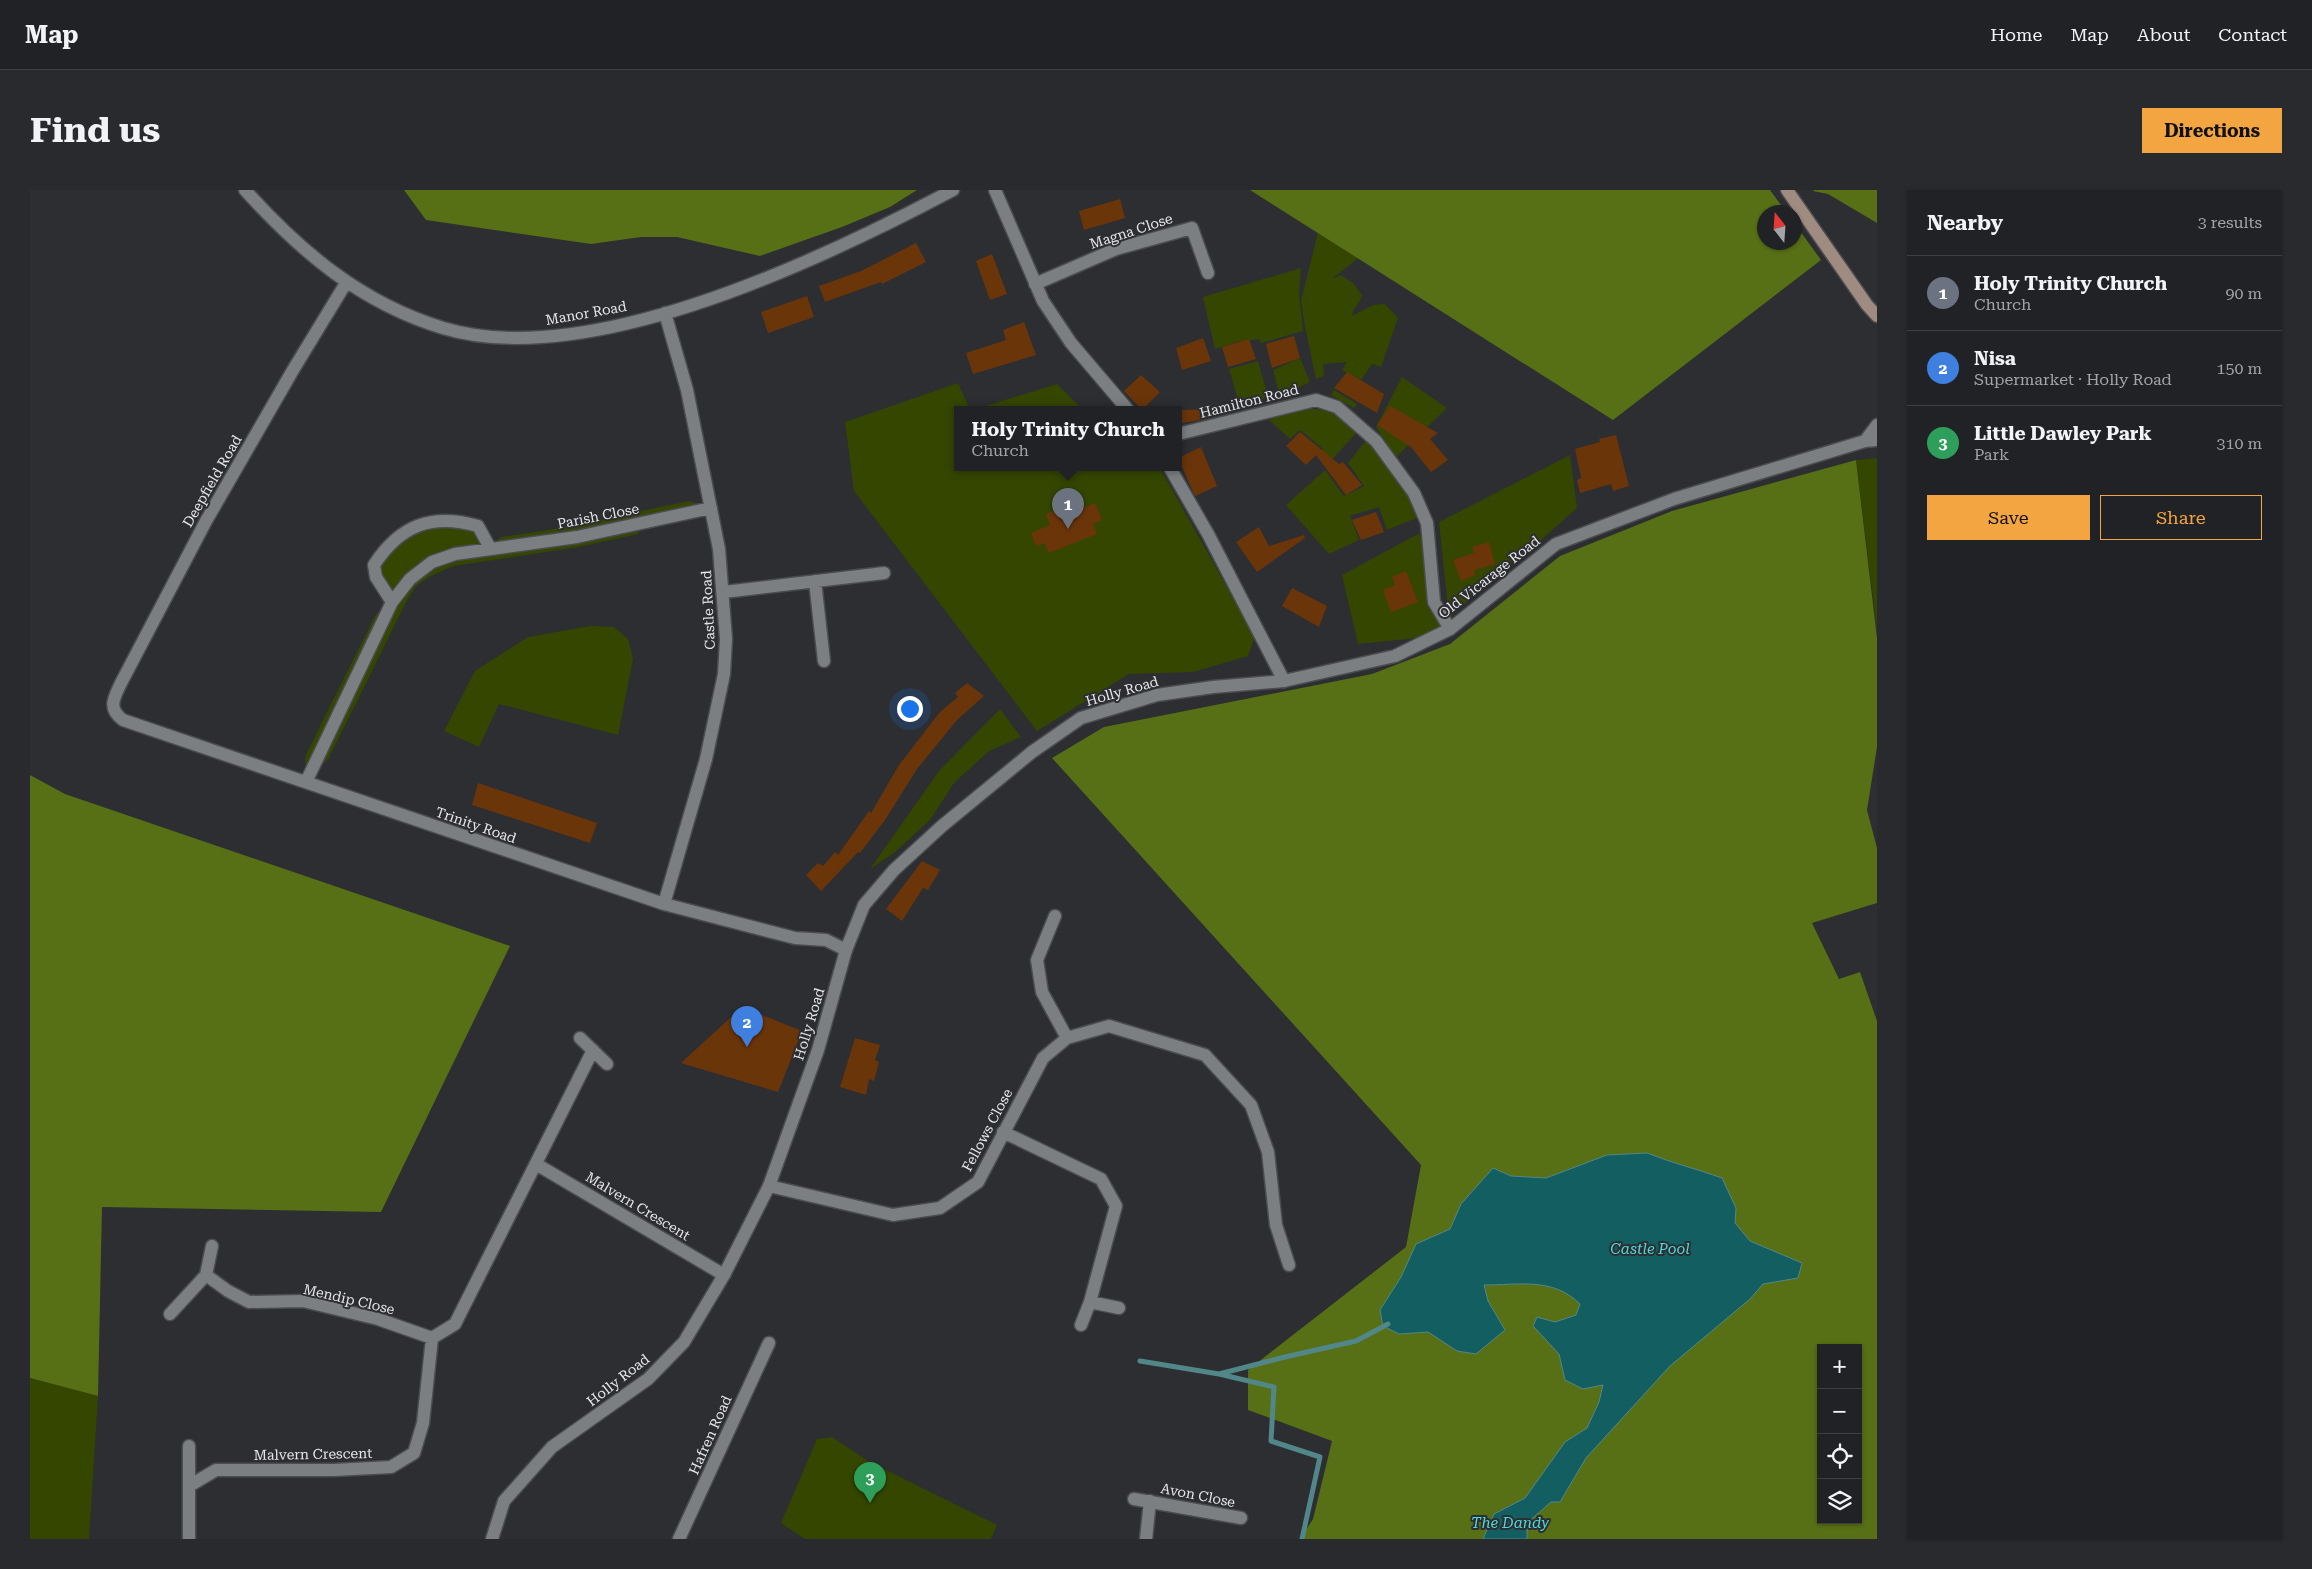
<!DOCTYPE html>
<meta charset="utf-8">
<style>
body{margin:0;font-family:"Roboto Serif",serif;background:#292a2d;color:#f1f3f6}
.controls{position:absolute;right:15px;bottom:15px;display:grid;overflow:hidden;border-radius:0px;box-shadow:0 1px 4px #0004}
.controls button{width:45px;height:45px;display:grid;place-items:center;padding:0;border:0;border-bottom:1px solid #3e3f42;background:#212225;color:#f1f3f6;font:25px sans-serif}
.compass{position:absolute;left:1727px;top:15px;width:45px;height:45px;border-radius:50%;background:#212225;box-shadow:0 1px 4px #0004;rotate:343deg}
.you{position:absolute;left:879px;top:518px;width:18px;height:18px;margin:-12px;border:4px solid #fff;border-radius:50%;background:#1a73e8;box-shadow:0 0 0 8px #1a73e833}
.badge{display:grid;place-items:center;width:32px;height:32px;border-radius:50%;background:#f2a541;color:#fff;font-size:16px;font-weight:700}
.pin{position:absolute;translate:-50% -41px;filter:drop-shadow(0 1px 2px #0008)}
.pin::after{content:'';position:absolute;top:26px;width:18px;height:15px;background:inherit;clip-path:polygon(0 0,100% 0,50% 100%)}
.popup{position:absolute;left:924px;top:216px;width:228px;height:65px;box-sizing:border-box;display:grid;place-content:center;border-radius:0px;background:#212225;filter:drop-shadow(0 1px 4px #0005);font-size:16px;white-space:nowrap;color:#a2a4a7}
.popup b{font-size:19px;color:#f1f3f6}
.popup::after{content:'';position:absolute;left:50%;top:100%;margin-left:-10px;border:10px solid transparent;border-top-color:#212225}
.list{margin:0;padding:0;list-style:none}
h2{display:flex;justify-content:space-between;align-items:center;height:65px;margin:0;padding:0 20px;font-size:21px}
h2 small{font-size:16px;font-weight:400;color:#a2a4a7}
.list li{display:grid;grid-template-columns:32px 1fr auto;gap:15px;align-items:center;box-sizing:border-box;height:75px;padding:0 20px;border-top:1px solid #3e3f42}
.list b{display:block;font-size:19px;white-space:nowrap}
.list p{margin:0;font-size:16px;white-space:nowrap;color:#a2a4a7}
.list em{font-size:16px;font-style:normal;color:#a2a4a7}
.actions{display:flex;gap:10px;padding:15px 20px}
.actions a{flex:1;padding:11px 0;border:1px solid #f2a541;border-radius:0px;text-align:center;font-size:18px;color:#f2a541}
.actions .main{background:#f2a541;color:#111}
.icon{flex:none;width:28px;height:28px;fill:none;stroke:currentColor;stroke-width:2;stroke-linecap:round;stroke-linejoin:round}
.map{position:relative;flex:none;width:1847px;height:1349px;overflow:hidden;border-radius:0px}
header{display:flex;align-items:center;gap:30px;box-sizing:border-box;height:70px;padding:0 25px;background:#212225;border-bottom:1px solid #3e3f42}
header strong{font-size:24px}
nav{display:flex;gap:28px;margin-inline-start:auto;font-size:18px}
.intro{display:flex;align-items:center;justify-content:space-between;box-sizing:border-box;height:120px;padding:0 30px}
h1{margin:0;font-size:35px}
.button{padding:12px 22px;border-radius:0px;background:#f2a541;color:#111;font-size:18px;font-weight:700}
main{display:flex;gap:30px;padding:0 30px}
aside{flex:1;background:#212225;border-radius:0px;box-shadow:0 1px 4px #0004}
.map>svg:first-child{display:block}
.green{fill:#354600}
.forest{fill:#576f15;fill-rule:evenodd}
.water{fill:#135e61;stroke:#52878a}
.lines{fill:none;stroke-linecap:round;stroke-linejoin:round}
.stream{stroke:#52878a;stroke-width:5}
.building{fill:#6b350a}
.minor-casing{stroke:#4a4c4f;stroke-width:15}
.tertiary-casing{stroke:#4a4c4f;stroke-width:15}
.secondary-casing{stroke:#4a4c4f;stroke-width:15}
.minor{stroke:#7c7f82;stroke-width:12}
.tertiary{stroke:#7c7f82;stroke-width:12}
.secondary{stroke:#a08b80;stroke-width:12}
.labels{text-anchor:middle;dominant-baseline:central;stroke-width:4;stroke-linejoin:round;paint-order:stroke}
.street-label{font-size:14px;fill:#e4e6e8;stroke:#2c2e31}
.water-label{font-size:15px;font-style:italic;fill:#50d9dd;stroke:#2c2e31}
</style>
<header>
<strong>Map</strong>
<nav><a>Home</a><a>Map</a><a>About</a><a>Contact</a></nav>
</header>
<div class="intro"><h1>Find us</h1><a class="button">Directions</a></div>
<main>
<div class="map">
<svg width="1847" height="1349" viewBox="0 0 1847 1349">
<rect width="100%" height="100%" fill="#2c2e31"/>
<path class="green" d="M1288,43L1328,68L1302,89L1311,85L1323,93L1332,105C1330,113 1323,119 1322,126L1343,115L1355,114L1368,128L1351,177L1342,174L1331,190L1312,180L1317,172L1293,174L1294,186L1286,189L1275,137L1271,111Z
M1271,78L1269,104L1273,141L1231,153L1229,149L1207,152L1185,159L1173,107Z
M1270,168L1280,192L1250,207L1243,180Z
M1228,171L1238,207L1210,216L1199,179Z
M1372,187L1417,218L1366,267L1346,237Z
M928,193L940,220H928V278H1130L1225,447L1218,466L1163,482L1099,484L1007,541L824,301L815,232Z
M1027,194L1053,220H943Z
M1304,200L1327,214L1324,218L1301,205Z
M1280,219L1306,220L1329,240L1298,274L1288,265L1293,259L1270,240L1260,249L1239,230L1260,222Z
M1337,249L1374,297L1389,327L1357,340L1349,317L1320,326L1329,350L1299,364L1256,315L1295,280L1314,306L1334,296L1318,273Z
M1540,265L1547,318L1500,360L1486,368L1478,358L1483,370L1419,428L1409,332Z
M1847,268V439L1826,270Z
M659,311L681,318L615,332L608,344L549,357L423,376L401,386L386,396L375,414L299,568L276,592L275,567L295,526L346,424L362,412L344,375L387,335L448,336L460,358L471,347L519,340Z
M1390,343L1400,412L1412,434L1397,447L1328,454L1312,385Z
M560,436L584,437L598,449L603,469L588,545L469,514L449,557L414,541L445,481L498,447Z
M970,519L991,547L959,561L924,593L900,630L864,663L840,679L909,581Z
M0,1188L68,1206L59,1349H0Z
M802,1247L838,1271L967,1335L961,1349H775L751,1333L787,1249Z"/>
<path class="forest" d="M374,0H887L860,17L812,37L730,66L647,47H611L561,54L396,30Z
M1220,0H1740L1756,22H1734V52H1764L1765,34L1791,70L1583,230Z
M1784,0H1847V33L1798,4L1783,1Z
M1826,270L1847,448V557L1837,620L1847,658V713L1782,733L1809,789L1830,782L1847,831V1349H1270L1283,1329L1302,1251L1218,1220V1180L1376,1057L1391,975L1022,568L1074,537L1342,484L1420,454L1530,366L1642,321ZM1791,1158H1828V1330H1791Z
M0,585L35,604L480,756L351,1022L72,1017L68,1206L0,1188Z"/>
<path class="water" d="M1617,963C1642,973 1667,979 1692,988L1706,1018L1705,1033L1720,1051L1772,1073L1768,1088L1733,1094L1720,1109L1640,1176L1556,1268L1530,1312H1521L1497,1333V1349H1453L1464,1324L1495,1308L1535,1252L1557,1238L1569,1212L1573,1195L1553,1199L1535,1190L1529,1164L1503,1136L1507,1127L1525,1132L1546,1125L1550,1114C1523,1087 1489,1095 1454,1095L1458,1111L1475,1140L1446,1164L1427,1161L1398,1142L1369,1144L1353,1136L1350,1120L1371,1087L1386,1054L1420,1039L1431,1014L1463,978L1481,986L1516,988L1577,965Z"/>
<g class="lines">
<path class="stream" d="M1110,1171L1189,1184L1255,1167L1326,1151L1358,1134
M1189,1184L1244,1197L1241,1251L1290,1267L1272,1349"/>
</g>
<path class="building" d="M1090,9L1095,28L1054,40L1049,21Z
M886,53L896,72L852,94L851,92L795,112L789,96L831,81Z
M962,64L977,104L960,110L946,71Z
M777,106L784,127L738,143L731,122Z
M994,132L1006,165L943,184L936,163L976,150L973,140Z
M1264,146L1270,168L1242,178L1236,154Z
M1173,148L1181,171L1152,180L1146,158Z
M1219,149L1226,169L1198,177L1192,157Z
M1317,182L1354,204L1347,223L1304,198Z
M1111,185L1130,202L1112,220L1094,201Z
M1360,216L1408,243L1400,249L1418,270L1401,282L1381,257L1347,235Z
M1177,219L1176,229L1152,233V220Z
M1270,242L1309,274L1313,272L1332,295L1316,305L1286,265L1276,275L1256,256Z
M1586,245L1599,296L1583,301L1581,294L1550,303L1547,290L1551,288L1545,259L1570,252L1569,249Z
M1171,257L1187,296L1165,306L1148,268Z
M1050,310L1053,318L1065,313L1072,330L1063,334L1067,344L1019,363L1014,353L1006,356L1001,343L1020,335L1016,324Z
M1346,322L1354,342L1331,350L1322,330Z
M1229,337L1239,356L1274,345L1275,348L1227,382L1206,352Z
M1459,352L1465,374L1444,380L1445,385L1431,391L1423,370L1444,363L1442,357Z
M1376,381L1388,412L1361,422L1353,400L1365,395L1362,387Z
M1262,398L1297,416L1289,437L1252,416Z
M937,493L954,506L927,530L887,579L855,630L830,663L828,662L791,701L776,685L788,673L793,676L805,662L808,665L839,621L841,623L869,575L910,522L928,507L925,503Z
M448,593L567,633L560,653L442,615Z
M892,671L910,680L898,700L893,698L872,731L856,719Z
M712,817L772,841L748,902L651,873Z
M825,848L850,855L845,870L849,872L844,891L839,889L836,905L810,897Z"/>
<g class="lines">
<defs>
<path id="minor" d="M215,0C271,62 331,113 413,138C558,182 795,68 923,0
M965,0L1013,111L1041,153L1098,220
M316,93L263,180L176,331L91,493C84,508 77,518 93,530L634,714L765,748L796,750L816,760
M1005,94L1086,59L1162,38L1178,83
M1148,244L1286,210L1307,217L1346,251L1384,303L1397,333L1404,412L1420,439
M1140,278L1178,344L1254,491
M785,391L794,471
M694,402L854,383
M362,412L346,387L344,375C370,335 402,323 448,336L460,358
M276,592L362,412L380,389L402,372L425,364L547,347L681,318
M634,714L676,569L694,484L696,449L689,359L657,200L635,123
M1025,726L1007,770L1012,802L1037,848
M550,848L577,874
M973,942L1071,989L1086,1016L1060,1112L1051,1135
M506,974L694,1085
M739,996L863,1025L910,1018L948,992L1013,868L1037,848L1079,836L1175,865L1221,915L1238,962L1246,1035L1259,1075
M176,1085L198,1101L219,1112L273,1111L348,1129L402,1148
M1060,1112L1089,1118
M140,1124L176,1085L182,1056
M159,1296L186,1280H304L361,1277L384,1263L393,1233L402,1148L425,1134L563,860
M1104,1309L1211,1328
M159,1349V1256
M649,1349L739,1153
M1116,1349L1120,1311"/>
<path id="tertiary" d="M1835,251L1847,235
M462,1349L474,1311L522,1257L618,1189L654,1152L694,1085L739,996L788,860L816,760L834,715L864,680L912,636L1002,562L1051,528L1127,505L1183,497L1254,491L1365,466L1420,439L1526,354L1644,309L1835,251L1847,250"/>
<path id="secondary" d="M1757,0L1837,115L1847,126"/>
</defs>
<use href="#minor" class="minor-casing"/>
<use href="#tertiary" class="tertiary-casing"/>
<use href="#secondary" class="secondary-casing"/>
<use href="#minor" class="minor"/>
<use href="#tertiary" class="tertiary"/>
<use href="#secondary" class="secondary"/>
</g>
<g class="labels">
<g class="street-label">
<text transform="translate(1101 41) rotate(-18)">Magna Close</text>
<text transform="translate(556 123) rotate(-10)">Manor Road</text>
<text transform="translate(1219 211) rotate(-14)">Hamilton Road</text>
<text transform="translate(182 291) rotate(-60)">Deepfield Road</text>
<text transform="translate(568 326) rotate(-11)">Parish Close</text>
<text transform="translate(1459 387) rotate(-38)">Old Vicarage Road</text>
<text transform="translate(678 420) rotate(-93)">Castle Road</text>
<text transform="translate(1092 501) rotate(-16)">Holly Road</text>
<text transform="translate(446 635) rotate(19)">Trinity Road</text>
<text transform="translate(779 834) rotate(-73)">Holly Road</text>
<text transform="translate(957 940) rotate(-62)">Fellows Close</text>
<text transform="translate(608 1016) rotate(31)">Malvern Crescent</text>
<text transform="translate(319 1109) rotate(13)">Mendip Close</text>
<text transform="translate(588 1190) rotate(-38)">Holly Road</text>
<text transform="translate(680 1245) rotate(-66)">Hafren Road</text>
<text transform="translate(283 1264) rotate(-1)">Malvern Crescent</text>
<text transform="translate(1168 1305) rotate(11)">Avon Close</text>
</g>
<g class="water-label">
<text x="1620" y="1059">Castle Pool</text>
<text x="1480" y="1333">The Dandy</text>
</g>
</g>
</svg>
<div class="controls">
<button>+</button>
<button>−</button>
<button><svg class="icon" aria-label="locate" viewBox="0 0 24 24"><circle cx="12" cy="12" r="6"/><path d="M12 2v4M12 18v4M2 12h4M18 12h4"/></svg></button>
<button><svg class="icon" aria-label="layers" viewBox="0 0 24 24"><path d="M12 4l9 5-9 5-9-5zM3 14l9 5 9-5"/></svg></button>
</div>
<svg class="compass" viewBox="-18 -18 36 36"><path d="M0-13l5 13h-10z" fill="#e53935"/><path d="M0 13l5-13h-10z" fill="#a2a4a7"/></svg>
<div class="you"></div>
<div class="pin badge" style="left:1038px;top:339px;background:#6b7280">1</div>
<div class="popup"><b>Holy Trinity Church</b>Church</div>
<div class="pin badge" style="left:717px;top:857px;background:#3f7fe0">2</div>
<div class="pin badge" style="left:840px;top:1313px;background:#2e9e5b">3</div>
</div>
<aside>
<h2>Nearby<small>3 results</small></h2>
<ul class="list">
<li><span class="badge" style="background:#6b7280">1</span><div><b>Holy Trinity Church</b><p>Church</p></div><em>90 m</em></li>
<li><span class="badge" style="background:#3f7fe0">2</span><div><b>Nisa</b><p>Supermarket · Holly Road</p></div><em>150 m</em></li>
<li><span class="badge" style="background:#2e9e5b">3</span><div><b>Little Dawley Park</b><p>Park</p></div><em>310 m</em></li>
</ul>
<div class="actions"><a class="main">Save</a><a>Share</a></div>
</aside>
</main>
